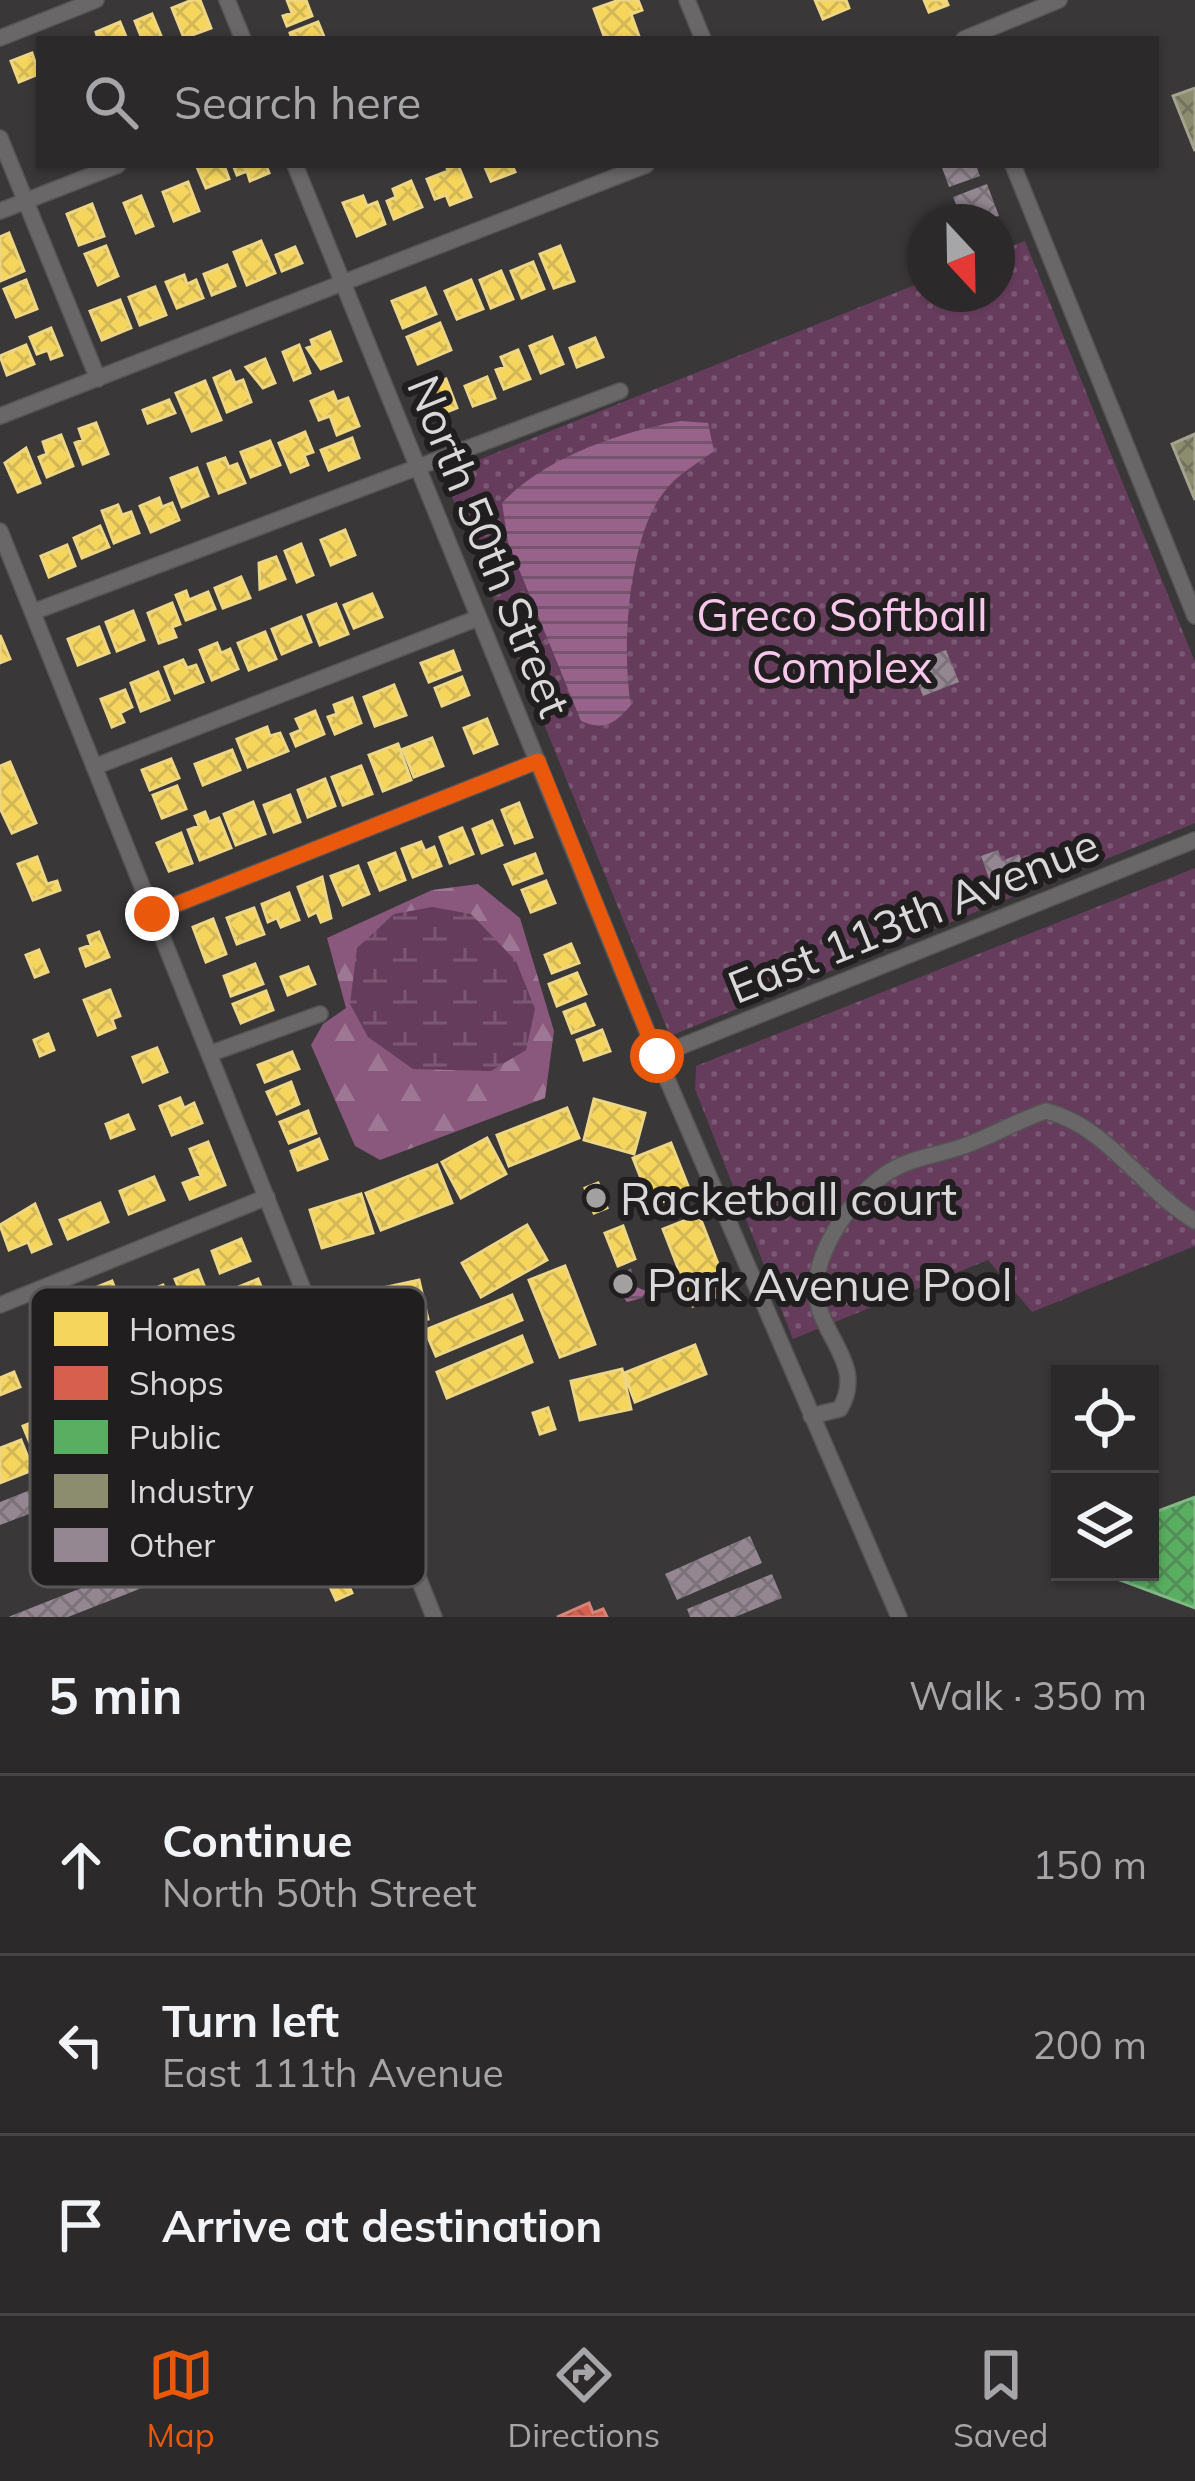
<!DOCTYPE html>
<meta charset="utf-8">
<style>
body{margin:0;font-family:Mulish,sans-serif;background:#333132;color:#f1f3f6}
.controls{position:absolute;right:36px;bottom:36px;display:grid;overflow:hidden;border-radius:0px;box-shadow:0 3px 9px #0004}
.controls button{width:108px;height:108px;display:grid;place-items:center;padding:0;border:0;border-bottom:3px solid #474547;background:#2b292a;color:#f1f3f6;font:60px sans-serif}
.compass{position:absolute;left:907px;top:204px;width:108px;height:108px;border-radius:50%;background:#2b292a;box-shadow:0 3px 9px #0004;rotate:158deg}
.stop{position:absolute;width:36px;height:36px;margin:-27px;border:9px solid #ea580c;border-radius:50%;background:#fff}
.stop.end{background:#ea580c;border-color:#fff;box-shadow:0 3px 12px #0008}
.list{margin:0;padding:0;list-style:none}
h2{display:flex;justify-content:space-between;align-items:center;height:156px;margin:0;padding:0 48px;font-size:51px}
h2 small{font-size:39px;font-weight:400;color:#a6a6a8}
.list li{display:grid;grid-template-columns:78px 1fr auto;gap:36px;align-items:center;box-sizing:border-box;height:180px;padding:0 48px;border-top:3px solid #474547}
.list b{display:block;font-size:45px;white-space:nowrap}
.list p{margin:0;font-size:39px;white-space:nowrap;color:#a6a6a8}
.list em{font-size:39px;font-style:normal;color:#a6a6a8}
.icon{flex:none;width:66px;height:66px;fill:none;stroke:currentColor;stroke-width:2;stroke-linecap:round;stroke-linejoin:round}
.map{position:relative;flex:none;width:1195px;height:1617px;overflow:hidden}
.search{position:absolute;background:#2b292a;box-shadow:0 3px 9px #0004;left:36px;right:36px;top:36px;height:132px;display:flex;align-items:center;gap:30px;box-sizing:border-box;padding:0 42px;border-radius:0px;color:#a6a6a8;font-size:45px}
.sheet{height:696px;background:#2b292a}
nav{display:flex;justify-content:space-around;align-items:center;box-sizing:border-box;height:168px;border-top:3px solid #474547;background:#2b292a;font-size:33px;color:#a6a6a8}
nav a{display:grid;justify-items:center;gap:6px}
nav .on{color:#ea580c}
.map>svg:first-child{display:block}
.forest{fill:url(#forest-firs)}
.wetland{fill:url(#wetland-marsh)}
.park{fill:url(#park-dots)}
.water{fill:url(#water-rules)}
.homes{fill:url(#homes-cross-hatch);stroke:#eed682;stroke-width:3}
.shops{fill:url(#shops-cross-hatch);stroke:#d78477;stroke-width:3}
.public{fill:url(#public-cross-hatch);stroke:#80bb85;stroke-width:3}
.industry{fill:url(#industry-cross-hatch);stroke:#a3a38e;stroke-width:3}
.building{fill:url(#building-cross-hatch)}
.lines{fill:none;stroke-linecap:round;stroke-linejoin:round}
.minor-casing{stroke:#555354;stroke-width:18}
.minor{stroke:#696768;stroke-width:15}
.route{stroke:#ea580c;stroke-width:15}
.poi-dot{fill:#a2a0a1;stroke:#201e1f;stroke-width:4.5}
.labels{text-anchor:middle;dominant-baseline:central;stroke-width:12;stroke-linejoin:round;paint-order:stroke}
.street-label{font-size:45px;fill:#dad8da;stroke:#201e1f}
.park-label{font-size:45px;fill:#fac7ec;stroke:#201e1f}
.poi-label{font-size:45px;fill:#dad8da;stroke:#201e1f;text-anchor:start}
.key{fill:#201e1f;stroke:#585657;stroke-width:3}
.key-label{font-size:33px;fill:#dad8da}
</style>
<div class="map">
<svg width="1195" height="1617" viewBox="0 0 1195 1617">
<defs>
<pattern id="forest-firs" width="22" height="20" patternUnits="userSpaceOnUse" patternTransform="scale(3)"><rect width="22" height="20" fill="#89587c"/><path d="M5 1l3.5 6h-7zM16 11l3.5 6h-7z" fill="#9e7794"/></pattern>
<pattern id="wetland-marsh" width="20" height="14" patternUnits="userSpaceOnUse" patternTransform="scale(3)"><rect width="20" height="14" fill="#653c5b"/><path d="M1 5h8M5 5V1M11 12h8M15 12V8" fill="none" stroke="#7a5772"/></pattern>
<pattern id="park-dots" width="8" height="8" patternUnits="userSpaceOnUse" patternTransform="scale(3)"><rect width="8" height="8" fill="#653c5b"/><path d="M2 2h.1M6 6h.1" fill="none" stroke="#7a5772" stroke-width="1.8" stroke-linecap="round"/></pattern>
<pattern id="water-rules" width="6" height="5" patternUnits="userSpaceOnUse" patternTransform="scale(3)"><rect width="6" height="5" fill="#97638a"/><path d="M0 2.5h6" fill="none" stroke="#75556d"/></pattern>
<pattern id="homes-cross-hatch" width="8" height="8" patternUnits="userSpaceOnUse" patternTransform="scale(3)"><rect width="8" height="8" fill="#f6d55c"/><path d="M0 0l8 8M0 8l8-8" fill="none" stroke="#d2b757"/></pattern>
<pattern id="shops-cross-hatch" width="8" height="8" patternUnits="userSpaceOnUse" patternTransform="scale(3)"><rect width="8" height="8" fill="#d6604d"/><path d="M0 0l8 8M0 8l8-8" fill="none" stroke="#a95749"/></pattern>
<pattern id="public-cross-hatch" width="8" height="8" patternUnits="userSpaceOnUse" patternTransform="scale(3)"><rect width="8" height="8" fill="#5aae61"/><path d="M0 0l8 8M0 8l8-8" fill="none" stroke="#528d57"/></pattern>
<pattern id="industry-cross-hatch" width="8" height="8" patternUnits="userSpaceOnUse" patternTransform="scale(3)"><rect width="8" height="8" fill="#8c8c6e"/><path d="M0 0l8 8M0 8l8-8" fill="none" stroke="#72725e"/></pattern>
<pattern id="building-cross-hatch" width="8" height="8" patternUnits="userSpaceOnUse" patternTransform="scale(3)"><rect width="8" height="8" fill="#948791"/><path d="M0 0l8 8M0 8l8-8" fill="none" stroke="#7b7279"/></pattern>
</defs>
<rect width="100%" height="100%" fill="#393738"/>
<path class="forest" d="M478,884L520,918L554,1031L545,1098L380,1160L355,1146L311,1045L323,1024L346,1008L327,938L432,890Z"/>
<path class="wetland" d="M432,907L471,914L516,961L535,1009L526,1050L491,1071L413,1069L368,1037L350,1004L357,948L394,914Z"/>
<path class="park" d="M1025,241L1195,662V823L670,1036L443,474L925,281V294H997V252Z
M1195,868V1246L1032,1312L988,1260L793,1339L695,1089L696,1066Z"/>
<path class="water" d="M681,421L708,423L714,451C700,462 681,472 669,486C628,529 621,649 631,705C615,724 604,731 581,721L508,542L502,503C545,457 620,432 681,421Z
M631,1268L634,1286L646,1291L642,1298L627,1302L612,1283Z"/>
<path class="homes" d="M192,0H200L211,28L184,38L172,8Z
M287,0H306L312,16L287,26L283,16L292,13Z
M619,0H638L642,10L631,14L640,39H597L604,36L594,9Z
M815,0H846L849,8L823,19Z
M924,0H946L948,5L929,12Z
M152,14L162,38L142,39L135,21Z
M120,22L127,39H98L96,32Z
M318,22L325,39H292L290,33Z
M32,53L39,74L19,82L11,61Z
M224,165L229,179L206,188L197,167Z
M233,165H266L269,173L250,181L247,171L237,175Z
M446,165H458L471,197L450,205L446,195L435,199L427,179L448,171Z
M484,165H512L515,172L491,181Z
M411,181L422,207L394,219L387,201L396,197L393,189Z
M188,182L199,211L174,221L163,192Z
M141,196L153,226L136,233L124,203Z
M363,196L367,206L377,202L385,224L357,236L343,203Z
M92,204L104,236L79,245L67,214Z
M9,233L24,271L0,281V237Z
M261,241L275,273L247,285L234,252Z
M106,246L118,276L98,285L85,254Z
M560,246L574,281L554,288L540,254Z
M295,247L302,263L282,271L276,255Z
M533,262L544,289L522,298L511,271Z
M227,265L235,286L212,295L204,274Z
M501,271L513,299L491,308L480,280Z
M184,275L187,284L196,280L203,298L177,308L166,282Z
M26,280L37,309L16,317L4,289Z
M471,280L483,309L457,319L445,291Z
M155,287L166,315L140,325L129,297Z
M425,288L436,314L403,328L392,301Z
M120,300L131,328L102,340L90,311Z
M440,323L451,350L418,364L407,337Z
M51,328L62,355L51,359L48,350L37,354L30,337Z
M330,332L341,361L321,369L307,348L313,346L311,340Z
M552,337L563,364L541,373L530,346Z
M595,338L603,357L577,367L570,348Z
M26,345L34,364L7,375L0,356Z
M299,345L310,373L294,380L283,352Z
M518,350L530,379L504,389L496,370L505,367L501,357Z
M265,359L275,383L263,388L246,367Z
M230,371L235,383L243,380L251,402L227,412L214,378Z
M487,377L495,398L473,406L465,386Z
M446,379L457,408L439,415L435,405L427,409L419,390Z
M205,381L221,420L192,431L176,393Z
M333,392L337,402L348,398L359,426L337,435L330,416L319,420L311,401Z
M169,400L175,413L148,423L143,410Z
M96,423L108,454L83,464L75,443L83,440L79,429Z
M305,432L313,452L304,455L308,465L291,472L279,443Z
M61,435L73,466L47,477L39,457L47,454L43,442Z
M352,438L359,458L329,470L321,450Z
M270,441L280,465L251,477L241,452Z
M26,448L40,483L18,492L5,463Z
M225,458L229,467L237,464L245,483L219,493L208,464Z
M197,468L208,496L182,507L171,478Z
M159,498L162,507L172,503L179,520L151,532L140,506Z
M118,505L122,515L131,512L139,533L114,543L102,511Z
M100,526L109,547L82,558L74,538Z
M345,530L355,555L331,565L321,540Z
M301,544L313,575L297,582L285,551Z
M67,545L75,566L49,577L41,556Z
M276,557L285,579L260,589L259,563Z
M241,577L250,598L223,608L215,588Z
M186,591L189,600L208,592L215,609L186,620L176,595Z
M372,594L382,617L354,628L344,605Z
M172,603L180,624L172,627L176,637L159,643L148,613Z
M336,604L348,634L320,645L308,615Z
M133,611L144,640L117,651L106,622Z
M301,617L311,642L282,654L272,629Z
M99,627L109,653L78,665L68,639Z
M265,632L276,659L249,670L238,643Z
M0,635L10,659L0,663Z
M217,643L221,653L230,649L238,669L212,680L200,650Z
M453,651L460,670L429,682L421,663Z
M183,660L187,668L196,665L203,682L175,693L165,667Z
M158,672L169,700L141,711L131,683Z
M462,677L469,695L442,706L435,688Z
M394,685L406,715L375,726L364,697Z
M125,690L132,707L120,713L124,722L112,727L101,699Z
M352,698L361,723L335,734L328,717L337,714L334,705Z
M315,711L324,734L296,746L291,734L301,730L296,719Z
M487,719L497,744L474,753L464,728Z
M267,727L270,736L280,733L288,751L248,767L237,739Z
M432,738L443,766L414,777L403,749Z
M398,744L411,780L383,791L369,755Z
M232,750L240,770L203,785L195,764Z
M171,759L179,778L150,790L142,770Z
M10,762L36,823L12,833L0,808V766Z
M361,766L372,794L343,805L332,777Z
M325,779L335,806L308,817L298,790Z
M177,786L186,809L162,818L153,795Z
M290,795L300,822L274,832L264,805Z
M253,802L265,834L236,845L224,814Z
M519,803L532,837L515,843L502,810Z
M205,812L209,822L219,818L231,848L200,860L188,830L199,826L195,816Z
M492,821L502,845L482,853L473,829Z
M462,828L473,854L450,863L440,837Z
M181,833L192,863L169,871L157,843Z
M421,842L425,851L434,847L441,866L413,877L402,849Z
M395,853L405,880L380,890L369,863Z
M535,854L542,873L513,884L505,865Z
M37,857L47,884L57,881L60,890L33,900L18,864Z
M358,866L369,894L343,905L331,876Z
M322,877L331,918L321,922L317,912L309,916L298,887Z
M546,881L555,903L531,912L522,890Z
M289,893L299,920L281,927L277,918L268,922L262,904Z
M254,908L264,934L237,944L227,918Z
M213,919L226,954L206,962L193,927Z
M99,932L109,957L86,966L80,949L91,945L88,936Z
M571,944L579,963L552,973L545,955Z
M39,950L48,972L35,977L26,955Z
M255,964L263,984L231,996L224,976Z
M308,967L315,984L288,995L281,977Z
M577,973L586,994L557,1006L549,984Z
M110,990L120,1016L112,1019L115,1028L98,1035L84,1000Z
M266,991L273,1010L241,1023L233,1004Z
M585,1004L594,1025L572,1033L564,1012Z
M602,1030L610,1051L584,1060L577,1040Z
M48,1034L54,1050L40,1056L34,1040Z
M157,1048L167,1072L143,1082L133,1057Z
M292,1052L299,1069L265,1082L258,1065Z
M291,1082L299,1104L277,1114L267,1092Z
M180,1098L184,1108L194,1103L202,1123L172,1135L160,1106Z
M594,1099L645,1113L634,1154L584,1140Z
M567,1108L579,1138L509,1166L497,1135Z
M308,1111L316,1133L289,1143L280,1122Z
M128,1115L134,1129L111,1138L106,1124Z
M487,1138L506,1174L461,1198L442,1162Z
M319,1139L327,1159L298,1170L291,1151Z
M208,1142L225,1185L190,1199L183,1183L201,1176L190,1149Z
M671,1143L690,1191L652,1206L633,1158Z
M437,1165L452,1203L381,1230L366,1193Z
M154,1177L164,1200L129,1214L120,1191Z
M598,1183L607,1208L594,1213L585,1188Z
M361,1194L373,1233L322,1248L310,1210Z
M100,1203L108,1222L68,1239L60,1220Z
M35,1204L51,1244L32,1252L28,1242L9,1250L0,1225Z
M699,1215L729,1292L693,1306L663,1229Z
M527,1225L547,1260L481,1297L462,1263Z
M623,1226L635,1259L618,1266L605,1233Z
M241,1239L250,1261L220,1273L212,1251Z
M565,1266L595,1344L560,1357L529,1280Z
M198,1270L210,1301L188,1310L175,1279Z
M258,1279L267,1301L236,1313L228,1291Z
M419,1280L428,1319L354,1335L346,1296Z
M112,1281L140,1352L110,1363L82,1293Z
M163,1285L175,1315L153,1324L141,1294Z
M512,1295L522,1320L436,1356L425,1330Z
M522,1336L532,1362L447,1398L437,1372Z
M695,1345L706,1374L635,1402L624,1373Z
M622,1369L631,1409L580,1420L571,1381Z
M14,1372L20,1387L0,1395V1378Z
M100,1395L116,1435L40,1467L23,1426Z
M548,1408L555,1429L540,1434L533,1413Z
M21,1440L33,1470L0,1483V1448Z
M359,1534L372,1562L344,1574L352,1593L336,1600L315,1554Z"/>
<path class="shops" d="M589,1603L593,1613L603,1609L607,1617H557Z"/>
<path class="public" d="M1195,1497V1608L1099,1572H1150V1514Z"/>
<path class="industry" d="M1195,88V151L1173,96Z
M1195,434V500L1172,444Z"/>
<path class="building" d="M941,165H976L980,176L949,187Z
M987,184L999,216L963,222L953,197Z
M946,650L959,682L923,696L910,664Z
M998,850L1002,861L1019,854L1024,866L989,878L981,856Z
M121,1454L170,1577L68,1617H8L140,1565L108,1484L0,1525V1502Z
M750,1536L762,1563L677,1600L665,1574Z
M772,1574L782,1598L735,1617H690L687,1609Z"/>
<g class="lines">
<defs>
<path id="minor" d="M227,0L243,39
M687,0L703,39
M0,38L96,0
M964,39L1059,0
M0,138L98,379
M295,165L657,1056L899,1617
M1013,165L1195,616
M0,211L118,165
M0,416L646,165
M0,531L434,1617
M33,612L620,391
M94,767L478,618
M152,914L538,761
M209,1054L320,1014
M657,1056L1195,840
M0,1305L267,1197
M811,1416L840,1409C863,1369 830,1344 819,1308C805,1263 848,1201 884,1175C908,1158 934,1156 961,1147C991,1137 1016,1121 1046,1111C1109,1127 1140,1188 1195,1221"/>
</defs>
<use href="#minor" class="minor-casing"/>
<use href="#minor" class="minor"/>
</g>
<g class="lines">
<path class="route" d="M152,914L538,761L657,1056"/>
</g>
<g class="poi-dot">
<circle cx="596" cy="1198" r="12"/>
<circle cx="623" cy="1284" r="12"/>
</g>
<g class="labels">
<g class="street-label">
<text transform="translate(490 546) rotate(68)">North 50th Street</text>
<text transform="translate(913 915) rotate(-22)">East 113th Avenue</text>
</g>
<g class="park-label">
<text x="842" y="614">Greco Softball<tspan x="842" dy="52">Complex</tspan></text>
</g>
<g class="poi-label">
<text x="620" y="1198">Racketball court</text>
<text x="647" y="1284">Park Avenue Pool</text>
</g>
</g>
<rect x="30" y="1287" width="396" height="300" rx="18" class="key"/>
<rect x="54" y="1312" width="54" height="34" fill="#f6d55c"/>
<rect x="54" y="1366" width="54" height="34" fill="#d6604d"/>
<rect x="54" y="1420" width="54" height="34" fill="#5aae61"/>
<rect x="54" y="1474" width="54" height="34" fill="#8c8c6e"/>
<rect x="54" y="1528" width="54" height="34" fill="#948791"/>
<g class="key-label">
<text x="129" y="1341">Homes</text>
<text x="129" y="1395">Shops</text>
<text x="129" y="1449">Public</text>
<text x="129" y="1503">Industry</text>
<text x="129" y="1557">Other</text>
</g>
</svg>
<div class="controls">
<button><svg class="icon" aria-label="locate" viewBox="0 0 24 24"><circle cx="12" cy="12" r="6"/><path d="M12 2v4M12 18v4M2 12h4M18 12h4"/></svg></button>
<button><svg class="icon" aria-label="layers" viewBox="0 0 24 24"><path d="M12 4l9 5-9 5-9-5zM3 14l9 5 9-5"/></svg></button>
</div>
<svg class="compass" viewBox="-18 -18 36 36"><path d="M0-13l5 13h-10z" fill="#e53935"/><path d="M0 13l5-13h-10z" fill="#a6a6a8"/></svg>
<div class="stop" style="left:657px;top:1056px"></div>
<div class="stop end" style="left:152px;top:914px"></div>
<div class="search"><svg class="icon" aria-label="search" viewBox="0 0 24 24"><circle cx="10" cy="10" r="6"/><path d="M15 15l6 6"/></svg>Search here</div>
</div>
<section class="sheet">
<h2>5 min<small>Walk · 350 m</small></h2>
<ul class="list">
<li><svg class="icon" aria-label="ahead" viewBox="0 0 24 24"><path d="M12 20V5M6 11l6-6 6 6"/></svg><div><b>Continue</b><p>North 50th Street</p></div><em>150 m</em></li>
<li><svg class="icon" aria-label="left" viewBox="0 0 24 24"><path d="M17 20v-9H6M10 6l-5 5 5 5"/></svg><div><b>Turn left</b><p>East 111th Avenue</p></div><em>200 m</em></li>
<li><svg class="icon" aria-label="arrive" viewBox="0 0 24 24"><path d="M6 21V4h12l-3 4 3 4H6"/></svg><div><b>Arrive at destination</b></div></li>
</ul>
</section>
<nav>
<a class="on"><svg class="icon" aria-label="map" viewBox="0 0 24 24"><path d="M3 6l6-2 6 2 6-2v14l-6 2-6-2-6 2zM9 4v14M15 6v14"/></svg>Map</a>
<a><svg class="icon" aria-label="directions" viewBox="0 0 24 24"><path d="M12 3l9 9-9 9-9-9zM9 14v-3h6M13 9l2 2-2 2"/></svg>Directions</a>
<a><svg class="icon" aria-label="saved" viewBox="0 0 24 24"><path d="M7 4h10v16l-5-4-5 4z"/></svg>Saved</a>
</nav>
